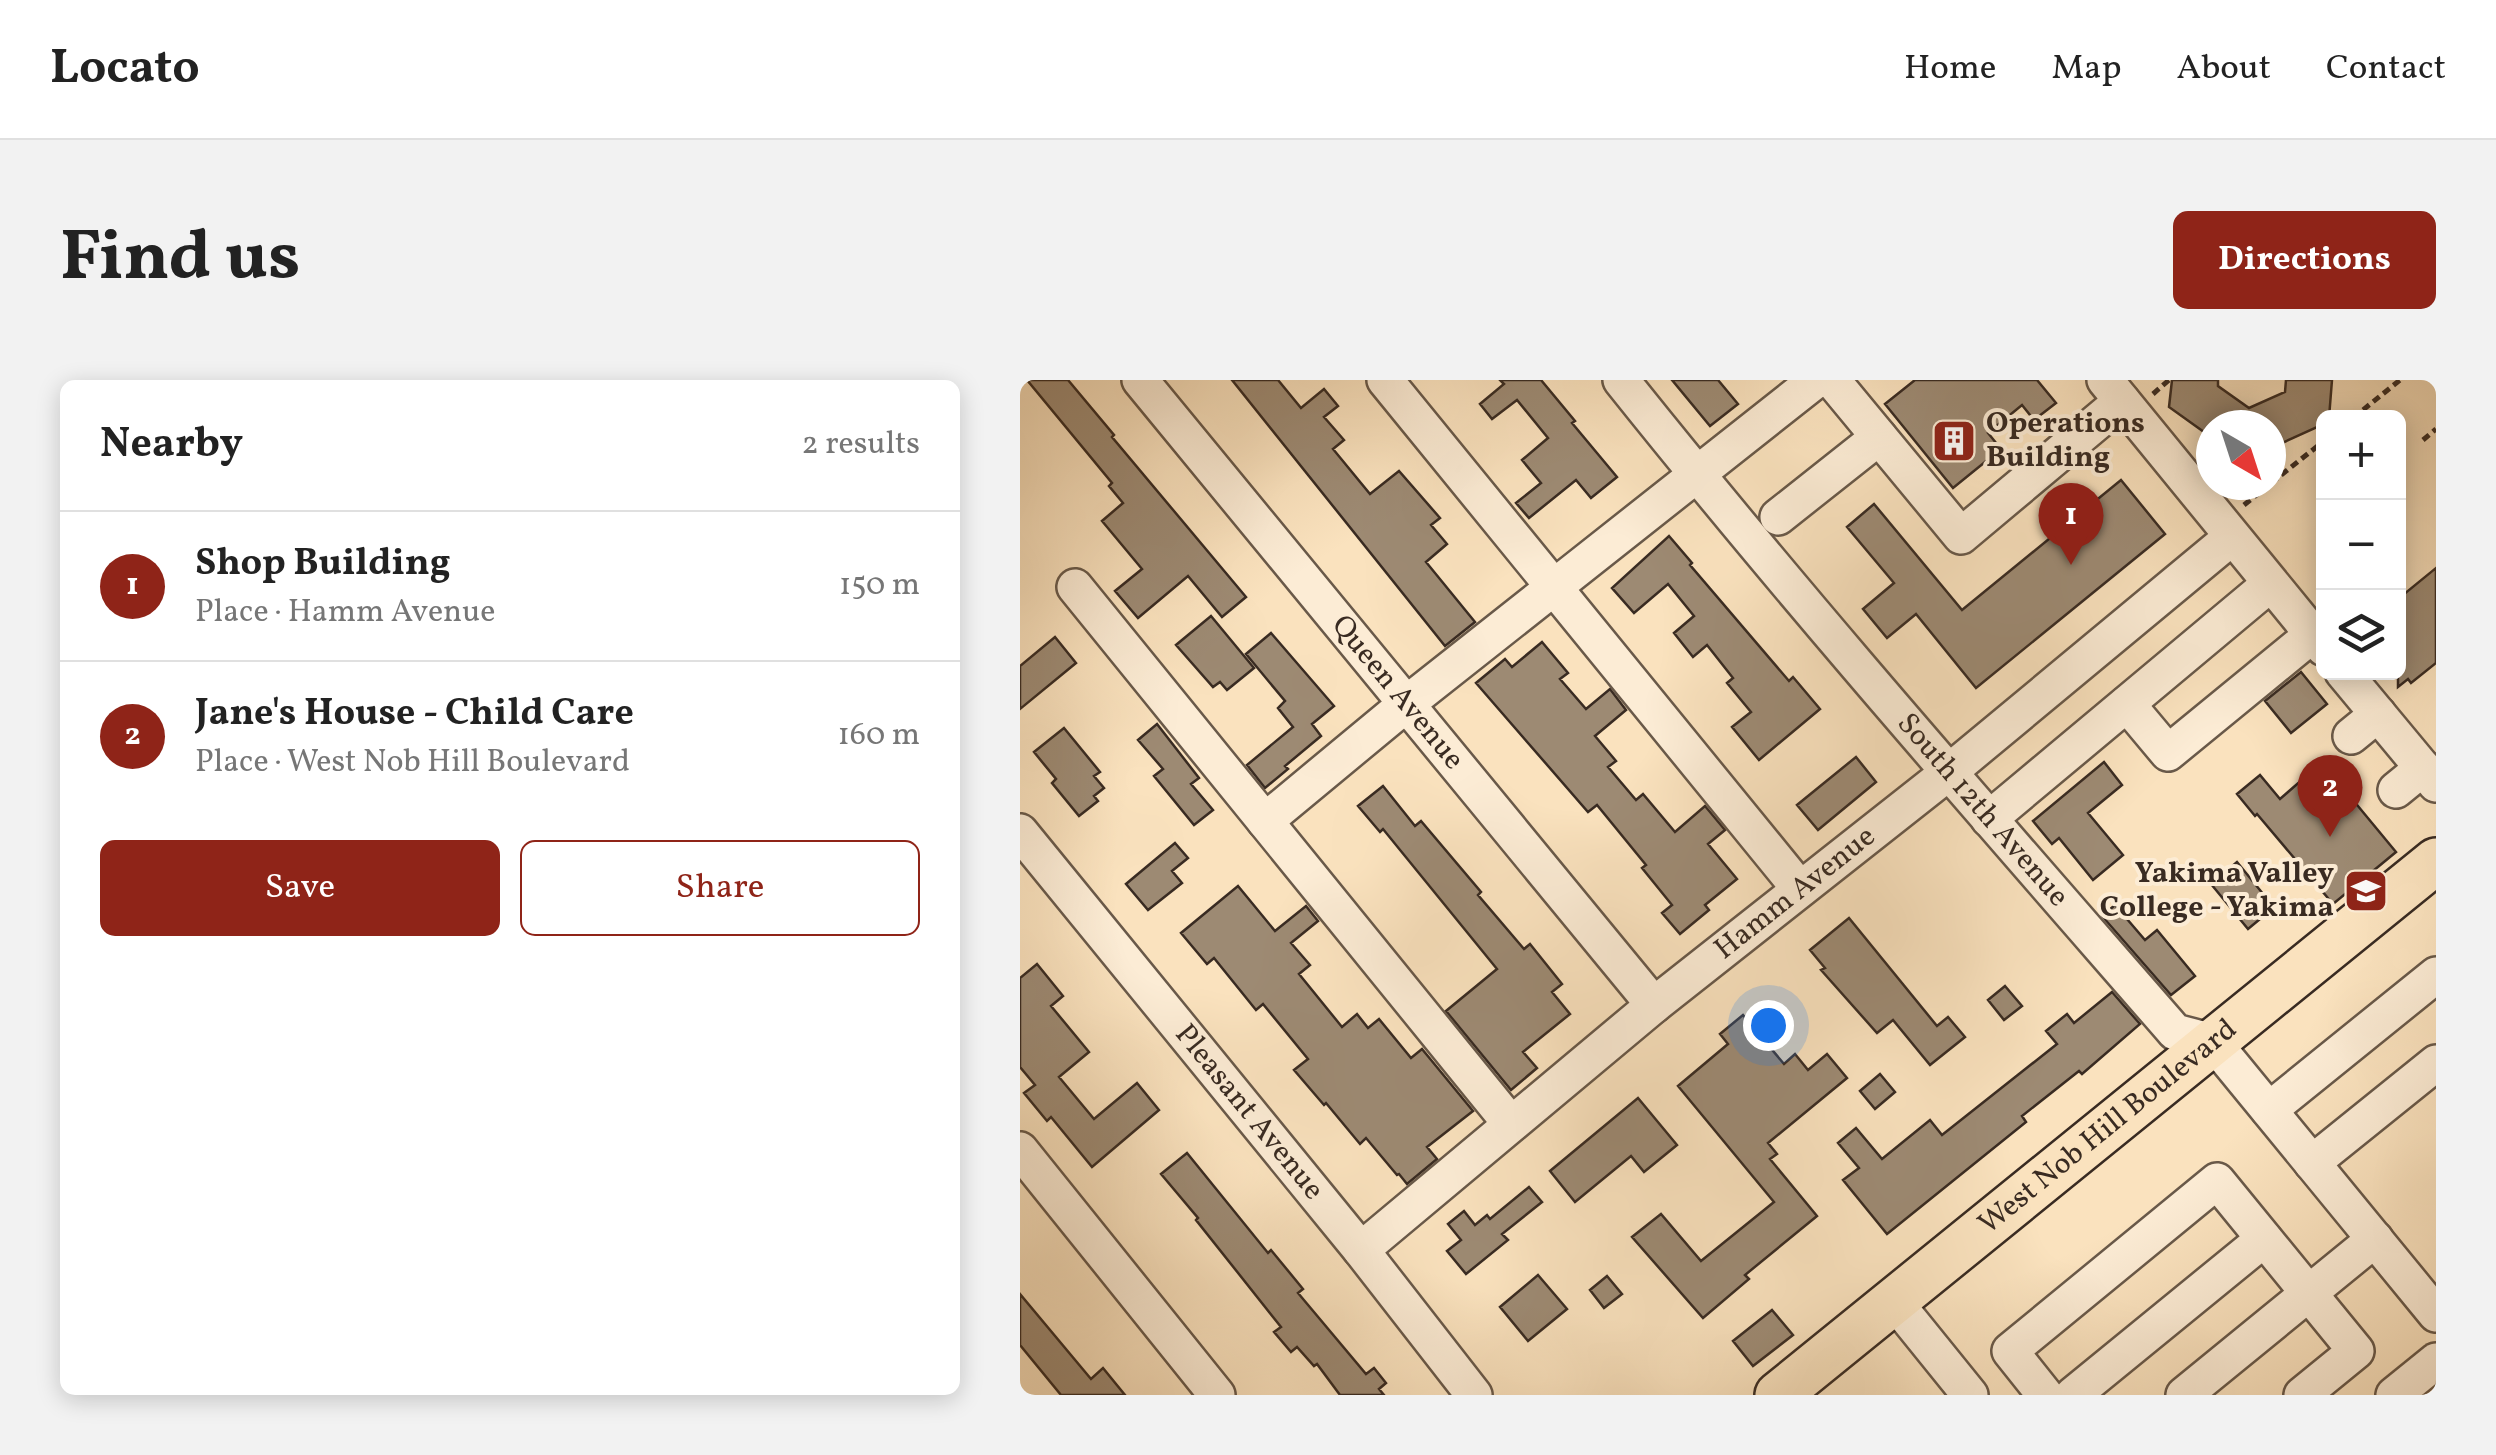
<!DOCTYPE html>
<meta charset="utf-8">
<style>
body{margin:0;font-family:Vollkorn,serif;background:#f2f2f2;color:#222}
.controls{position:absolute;right:30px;top:30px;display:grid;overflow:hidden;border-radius:15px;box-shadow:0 5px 25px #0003}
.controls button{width:90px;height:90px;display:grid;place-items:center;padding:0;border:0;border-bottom:2px solid #e0e0e0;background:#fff;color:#222;font:50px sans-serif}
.compass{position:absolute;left:1176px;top:30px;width:90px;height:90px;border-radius:50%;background:#fff;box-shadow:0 5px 25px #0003;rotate:141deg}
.you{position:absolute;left:748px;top:645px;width:35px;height:35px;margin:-25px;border:8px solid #fff;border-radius:50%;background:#1a73e8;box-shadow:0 0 0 15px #1a73e833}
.badge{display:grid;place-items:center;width:65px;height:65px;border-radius:50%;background:#8f2418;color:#fff;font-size:32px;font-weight:700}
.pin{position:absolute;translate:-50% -82px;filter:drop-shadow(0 2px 5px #0008)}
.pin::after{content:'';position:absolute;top:52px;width:35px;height:30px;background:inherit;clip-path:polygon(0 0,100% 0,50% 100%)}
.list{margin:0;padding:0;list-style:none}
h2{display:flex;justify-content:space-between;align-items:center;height:130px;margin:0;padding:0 40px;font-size:42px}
h2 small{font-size:32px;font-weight:400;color:#767676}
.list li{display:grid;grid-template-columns:65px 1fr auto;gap:30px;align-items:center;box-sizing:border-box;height:150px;padding:0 40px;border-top:2px solid #e0e0e0}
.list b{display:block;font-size:38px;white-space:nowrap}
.list p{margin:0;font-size:32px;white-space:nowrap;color:#767676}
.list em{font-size:32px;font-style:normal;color:#767676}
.actions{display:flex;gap:20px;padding:30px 40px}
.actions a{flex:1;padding:22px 0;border:2px solid #8f2418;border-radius:15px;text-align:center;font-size:35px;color:#8f2418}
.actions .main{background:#8f2418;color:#fff}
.icon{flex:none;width:55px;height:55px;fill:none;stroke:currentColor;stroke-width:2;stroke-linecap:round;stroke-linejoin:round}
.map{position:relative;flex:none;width:1416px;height:1015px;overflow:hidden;border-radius:15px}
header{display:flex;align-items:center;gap:60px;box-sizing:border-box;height:140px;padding:0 50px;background:#fff;border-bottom:2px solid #e0e0e0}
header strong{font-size:48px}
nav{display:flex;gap:55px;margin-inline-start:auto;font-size:35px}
.intro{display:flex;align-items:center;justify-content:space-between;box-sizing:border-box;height:240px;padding:0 60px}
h1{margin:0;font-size:70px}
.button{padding:25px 45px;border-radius:15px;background:#8f2418;color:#fff;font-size:35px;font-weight:700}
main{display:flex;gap:60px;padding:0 60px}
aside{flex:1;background:#fff;border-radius:15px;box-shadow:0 5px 25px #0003}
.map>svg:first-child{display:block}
.building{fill:#9d8a73;stroke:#392b22;stroke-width:2.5}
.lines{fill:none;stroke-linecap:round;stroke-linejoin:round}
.minor-casing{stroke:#695949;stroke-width:40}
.major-casing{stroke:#392b22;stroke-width:50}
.path{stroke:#392b22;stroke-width:5;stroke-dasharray:8 5;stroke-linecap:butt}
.minor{stroke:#fcecd5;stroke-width:35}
.major{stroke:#fae2be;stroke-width:45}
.labels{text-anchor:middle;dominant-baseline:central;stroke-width:8;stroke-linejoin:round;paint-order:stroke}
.poi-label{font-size:30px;font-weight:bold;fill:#392b22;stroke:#fcecd5;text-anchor:start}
.street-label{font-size:30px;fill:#392b22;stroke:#fcecd5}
</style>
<header>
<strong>Locato</strong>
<nav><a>Home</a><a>Map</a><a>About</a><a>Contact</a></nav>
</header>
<div class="intro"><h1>Find us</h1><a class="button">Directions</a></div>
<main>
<aside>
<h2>Nearby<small>2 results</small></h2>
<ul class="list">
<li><span class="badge">1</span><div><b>Shop Building</b><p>Place · Hamm Avenue</p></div><em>150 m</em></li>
<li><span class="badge">2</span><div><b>Jane's House - Child Care</b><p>Place · West Nob Hill Boulevard</p></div><em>160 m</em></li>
</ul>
<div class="actions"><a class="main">Save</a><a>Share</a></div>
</aside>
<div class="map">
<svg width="1416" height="1015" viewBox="0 0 1416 1015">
<rect width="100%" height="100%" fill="#fae2be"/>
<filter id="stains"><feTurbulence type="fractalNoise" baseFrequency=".002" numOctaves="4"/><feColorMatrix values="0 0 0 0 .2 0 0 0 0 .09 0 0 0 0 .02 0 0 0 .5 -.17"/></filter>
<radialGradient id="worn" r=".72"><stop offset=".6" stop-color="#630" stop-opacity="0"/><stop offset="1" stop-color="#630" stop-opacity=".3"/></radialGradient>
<path class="building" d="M7,0H48L94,55L92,57L226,217L202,237L168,196L118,238L95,211L122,189L82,141L103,123L89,106L92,103Z
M212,0H258L281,28L304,9L318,26L304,37L324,60L313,69L350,114L379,91L420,138L411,145L427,164L406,182L455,242L425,266Z
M480,0H521L555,41L552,43L597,97L571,118L556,100L509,138L496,123L521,103L502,80L528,58L497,20L472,39L460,24L484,4Z
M652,0H698L718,24L690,46Z
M895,0H1017L1036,23L1014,40L1002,25L968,53L981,69L933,108L865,24Z
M1152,0H1198V6L1229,28L1265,12L1266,0H1312L1309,38H1304V44L1251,68V45H1191V57L1149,27Z
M1101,100L1145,154L956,308L896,234L867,258L843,229L874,203L827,147L854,124L942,230Z
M649,156L672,183L670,185L769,301L773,297L800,329L739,380L712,347L731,332L707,303L713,298L687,265L673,277L654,253L674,236L648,204L614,233L592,208Z
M1416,188V283L1391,303L1388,299L1378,307V219Z
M191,236L234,288L207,310L200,302L193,307L156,265Z
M251,253L314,326L292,344L301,356L265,386L268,389L245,408L227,385L273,347L258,328L265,321L226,274Z
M35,257L56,283L0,329V286Z
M522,262L548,293L540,299L566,329L590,309L606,330L575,356L596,381L588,387L616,420L623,414L655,452L685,426L705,450L688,464L717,499L685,525L689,530L660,554L642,533L652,525L622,488L626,485L577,425L568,432L456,303L485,279L492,287Z
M1281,292L1307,324L1271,353L1245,321Z
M137,344L179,398L171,404L193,430L174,445L134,396L143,389L118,360Z
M44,348L80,392L74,396L84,408L74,416L78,421L59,436L32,403L36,399L14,372Z
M836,377L856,402L798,450L777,425Z
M1084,382L1102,405L1068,433L1103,475L1073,500L1039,458L1032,464L1013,441Z
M1309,391L1376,472L1313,524L1237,434L1235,436L1217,414L1240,395L1260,419L1284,398L1290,406Z
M363,406L395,446L401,441L461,512L458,515L504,569L510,564L542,604L532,612L550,634L503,672L517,688L491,710L426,631L477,589L363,449L360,452L338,426Z
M155,463L168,478L152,491L162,503L128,530L106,504Z
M1217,482L1244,515L1236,522L1246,534L1228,549L1191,504Z
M218,506L255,551L286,526L298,541L271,563L290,585L279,594L322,647L337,634L348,648L359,639L391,678L402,669L453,731L407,767L417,779L387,804L379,794L377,795L346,758L340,764L306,723L304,725L274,690L288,679L243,624L236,630L194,578L187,584L161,553Z
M1095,525L1125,560L1137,550L1175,596L1151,615L1082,536Z
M829,538L917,646L928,637L945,657L910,685L873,640L857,653L801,590L805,588L790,570Z
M17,584L43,616L31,626L69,672L39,697L74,739L117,703L139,730L72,787L31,737L27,741L4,713L15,705L0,687V598Z
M985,606L1002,626L984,640L968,620Z
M1092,612L1120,644L1062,694L1059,691L1002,736L1006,742L867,854L823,800L839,788L818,763L836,748L862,779L910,740L922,755L1037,664L1026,651L1047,634L1054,643Z
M723,635L764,684L775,674L788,690L807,674L827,698L748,763L757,774L750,779L797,836L725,895L729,899L683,938L612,857L641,834L681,881L754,822L658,706L708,664L700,654Z
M860,694L875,712L855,729L840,711Z
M618,718L657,765L624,792L611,776L555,822L530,791Z
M167,773L248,873L251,870L283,909L278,913L346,994L354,988L366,1003L359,1009L364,1015H320L297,984L294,986L277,967L271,972L254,952L261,947L176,840L178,838L141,794Z
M509,807L522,822L482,854L488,860L446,894L427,871L441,860L428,844L444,831L455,845L467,835L470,839Z
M518,895L547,929L508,961L480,927Z
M587,896L602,914L584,928L570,910Z
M0,914L71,999L83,988L105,1015H41L0,965Z
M752,930L773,955L733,986L713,961Z"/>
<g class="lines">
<defs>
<g id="minor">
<path id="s1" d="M120,0L634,625"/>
<path d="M365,0L780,509"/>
<path id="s2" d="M601,0C779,223 968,437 1155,652L1193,662L1416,934"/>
<path d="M812,0L941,156L1102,21"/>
<path d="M1085,0L1304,268"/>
<path d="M758,137L859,57"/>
<path d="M55,207L491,744"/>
<path d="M1323,292L1416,404"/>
<path d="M1107,324L1148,373L1292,255"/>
<path d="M1331,356L1358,334"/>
<path d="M1376,410L1403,388"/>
<path d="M969,439L1250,204"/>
<path d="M245,441L385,325L796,0"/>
<path id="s3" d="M0,452L341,870L454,1015"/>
<path d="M1249,730L1416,595"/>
<path d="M0,770L197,1015"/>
<path d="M1292,783L1416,683"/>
<path id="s4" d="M341,870L634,625L929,392L1212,157"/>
<path d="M874,921L950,1015"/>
<path d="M1025,1015L990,971L1197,801L1336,971L1282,1015"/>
<path d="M1053,1015L1244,859"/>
<path d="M1164,1015L1355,859"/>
<path d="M1374,1015L1416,981"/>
</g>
<g id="major">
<path id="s5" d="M758,1015L1416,481"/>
</g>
</defs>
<use href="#minor" class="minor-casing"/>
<use href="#major" class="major-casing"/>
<path class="path" d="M1133,14L1149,0
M1333,38L1380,0
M1403,60L1416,49
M1251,103L1304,61
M1224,125L1249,105"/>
<use href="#minor" class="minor"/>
<use href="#major" class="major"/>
</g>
<defs>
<symbol id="building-square" viewBox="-11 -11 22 22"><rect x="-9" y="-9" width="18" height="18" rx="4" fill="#8f2418" stroke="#fcecd5"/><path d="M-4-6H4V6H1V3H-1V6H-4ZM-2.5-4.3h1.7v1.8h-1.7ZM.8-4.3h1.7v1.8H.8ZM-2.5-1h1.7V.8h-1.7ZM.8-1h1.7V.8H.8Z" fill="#fff"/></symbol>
<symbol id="university-square" viewBox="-11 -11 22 22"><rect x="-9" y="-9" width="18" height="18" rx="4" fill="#8f2418" stroke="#fcecd5"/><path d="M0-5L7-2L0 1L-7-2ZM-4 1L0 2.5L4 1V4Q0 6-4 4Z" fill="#fff"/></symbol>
</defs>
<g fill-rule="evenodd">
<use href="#building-square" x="909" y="36" width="50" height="50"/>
<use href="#university-square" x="1321" y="486" width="50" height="50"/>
</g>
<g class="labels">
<g class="poi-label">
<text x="966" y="44">Operations<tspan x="966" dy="34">Building</tspan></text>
<text x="1314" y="494" text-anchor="end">Yakima Valley<tspan x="1314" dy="34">College - Yakima</tspan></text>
</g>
<g class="street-label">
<text stroke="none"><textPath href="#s1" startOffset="405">Queen Avenue</textPath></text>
<text stroke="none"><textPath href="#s2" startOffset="562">South 12th Avenue</textPath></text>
<text stroke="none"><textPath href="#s4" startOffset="562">Hamm Avenue</textPath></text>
<text stroke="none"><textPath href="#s3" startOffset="362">Pleasant Avenue</textPath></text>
<text stroke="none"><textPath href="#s5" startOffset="425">West Nob Hill Boulevard</textPath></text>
</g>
</g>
<rect width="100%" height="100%" filter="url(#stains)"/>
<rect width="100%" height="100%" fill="url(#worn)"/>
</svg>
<div class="controls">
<button>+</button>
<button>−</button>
<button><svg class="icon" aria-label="layers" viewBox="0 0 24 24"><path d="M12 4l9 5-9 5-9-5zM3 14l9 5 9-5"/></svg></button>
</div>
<svg class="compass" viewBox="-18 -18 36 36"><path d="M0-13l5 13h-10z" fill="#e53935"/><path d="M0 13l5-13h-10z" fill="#767676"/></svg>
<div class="you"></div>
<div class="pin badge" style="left:1051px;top:185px">1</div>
<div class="pin badge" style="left:1310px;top:457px">2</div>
</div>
</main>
